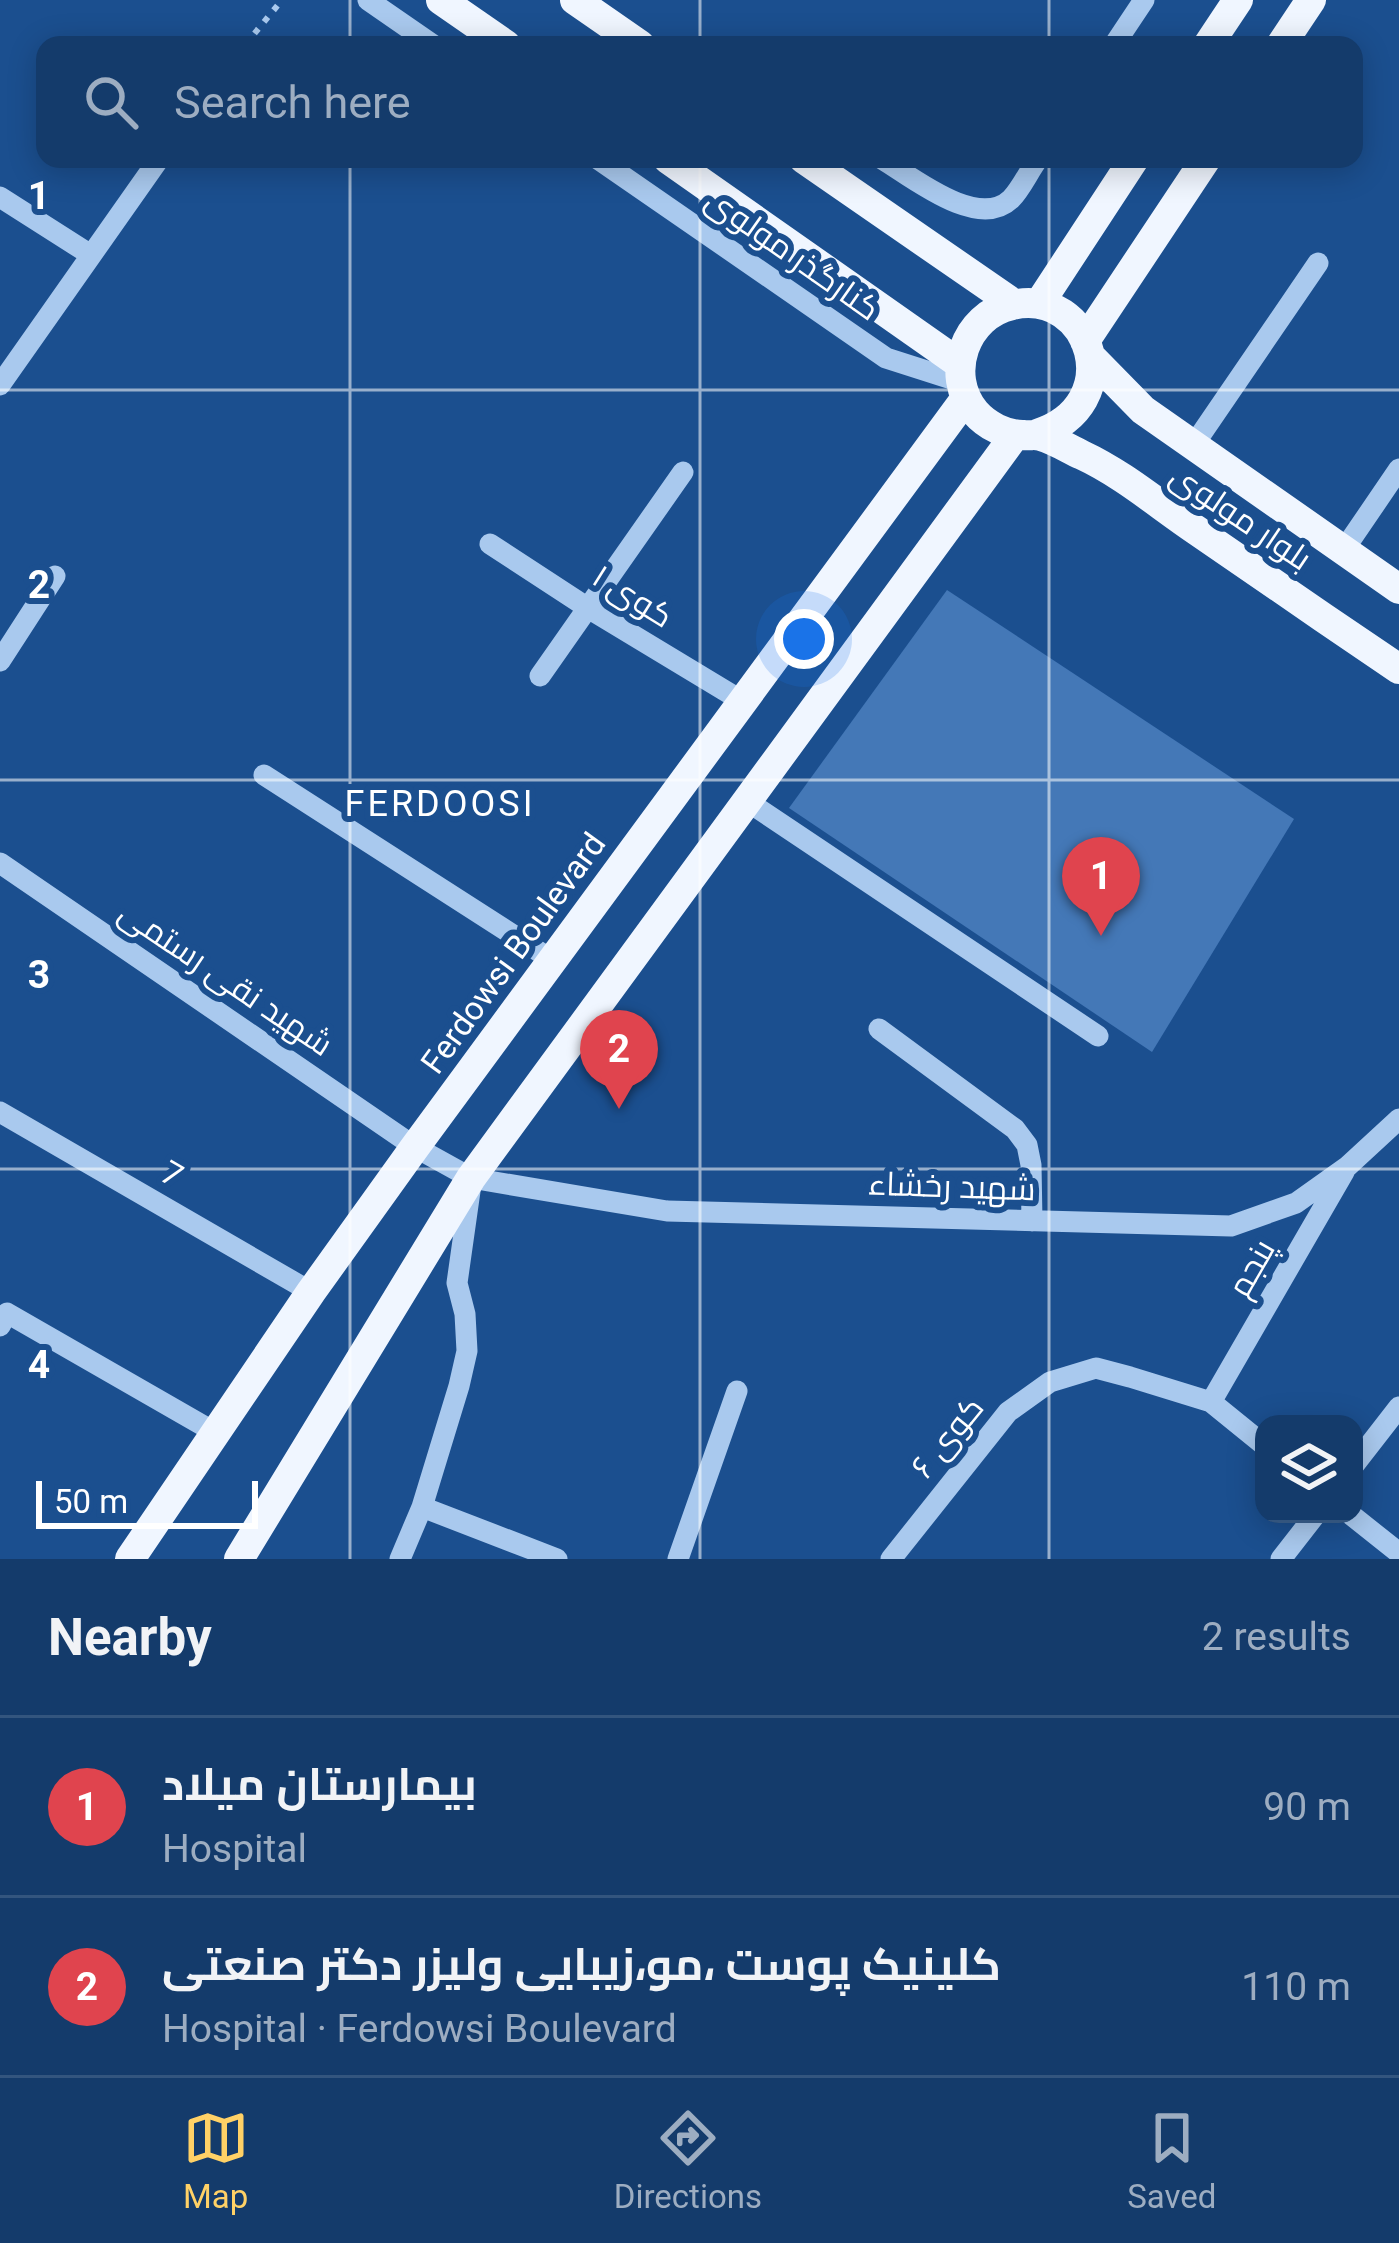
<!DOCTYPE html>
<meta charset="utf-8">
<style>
body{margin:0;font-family:Roboto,Cairo,sans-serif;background:#214673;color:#f1f3f6}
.controls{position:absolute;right:36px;bottom:36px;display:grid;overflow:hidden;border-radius:24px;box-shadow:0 6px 30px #0003}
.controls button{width:108px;height:108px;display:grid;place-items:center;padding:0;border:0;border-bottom:3px solid #33557e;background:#143b6b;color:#f1f3f6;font:60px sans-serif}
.scale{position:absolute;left:36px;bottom:30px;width:222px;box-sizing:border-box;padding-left:12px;border:6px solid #fff;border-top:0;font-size:33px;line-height:42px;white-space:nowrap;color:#fff;-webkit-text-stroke:9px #1b4f8f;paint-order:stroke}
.you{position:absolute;left:804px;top:639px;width:42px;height:42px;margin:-30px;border:9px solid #fff;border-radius:50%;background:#1a73e8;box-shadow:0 0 0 18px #1a73e833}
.badge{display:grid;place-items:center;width:78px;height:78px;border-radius:50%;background:#ffd166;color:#fff;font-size:39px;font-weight:700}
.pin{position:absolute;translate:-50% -99px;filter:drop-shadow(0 3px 6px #0008)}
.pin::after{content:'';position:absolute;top:63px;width:42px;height:36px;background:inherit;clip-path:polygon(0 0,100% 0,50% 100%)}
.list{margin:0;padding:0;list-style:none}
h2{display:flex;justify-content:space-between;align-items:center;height:156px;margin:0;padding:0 48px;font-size:51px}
h2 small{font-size:39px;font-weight:400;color:#9dadc1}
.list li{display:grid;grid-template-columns:78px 1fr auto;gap:36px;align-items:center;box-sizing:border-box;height:180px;padding:0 48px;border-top:3px solid #33557e}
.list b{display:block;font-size:45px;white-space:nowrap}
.list p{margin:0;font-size:39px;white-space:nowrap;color:#9dadc1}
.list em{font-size:39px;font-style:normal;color:#9dadc1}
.icon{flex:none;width:66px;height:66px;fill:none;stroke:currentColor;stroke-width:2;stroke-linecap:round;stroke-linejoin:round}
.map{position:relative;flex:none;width:1399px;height:1559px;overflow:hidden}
.search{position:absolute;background:#143b6b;box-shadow:0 6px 30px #0003;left:36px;right:36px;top:36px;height:132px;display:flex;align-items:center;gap:30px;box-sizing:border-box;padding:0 42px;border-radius:24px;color:#9dadc1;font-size:45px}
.sheet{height:516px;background:#143b6b}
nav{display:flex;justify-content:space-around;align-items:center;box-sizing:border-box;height:168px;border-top:3px solid #33557e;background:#143b6b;font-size:33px;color:#9dadc1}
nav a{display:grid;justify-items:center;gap:6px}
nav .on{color:#ffd166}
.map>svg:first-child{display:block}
.building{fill:#4478b7}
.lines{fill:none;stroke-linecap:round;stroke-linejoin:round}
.path{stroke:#a9c9ee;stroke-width:6;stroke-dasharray:6 9;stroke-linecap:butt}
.minor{stroke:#a9c9ee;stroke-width:21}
.major{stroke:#f0f6ff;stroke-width:30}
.grid{fill:none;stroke:#fff;stroke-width:3;stroke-opacity:0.55}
.labels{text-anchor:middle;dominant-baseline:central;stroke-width:12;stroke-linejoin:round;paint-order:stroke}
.street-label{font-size:33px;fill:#fff;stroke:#1b4f8f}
.neighbourhood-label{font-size:36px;letter-spacing:3px;fill:#fff;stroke:#1b4f8f}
.grid-label{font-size:39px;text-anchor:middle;font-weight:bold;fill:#fff;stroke:#1b4f8f;stroke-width:12;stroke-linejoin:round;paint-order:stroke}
</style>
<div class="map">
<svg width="1399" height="1559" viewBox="0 0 1399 1559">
<rect width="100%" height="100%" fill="#1b4f8f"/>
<path class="building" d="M947,590L1294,819L1152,1052L789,808Z"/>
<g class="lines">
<path class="path" d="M245,45L282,0"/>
<path class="minor" d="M368,0L433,45
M1114,45L1144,0
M598,159L886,358L961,382
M882,159C912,177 978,231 1011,199C1021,189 1029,171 1038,159
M0,197L91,255
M0,385L159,159
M1195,443L1318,263
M490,544L588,608L742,701
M1343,551L1399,469
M0,661L55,576
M540,676L683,472
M264,775L552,960
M747,801L1098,1036
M0,863L415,1147L471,1178L667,1211L1231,1226L1296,1203L1348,1166L1399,1119
M879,1029L1015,1129L1027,1145L1031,1165L1032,1221
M0,1112L311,1292
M0,1326L7,1313L216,1433
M1211,1402L1344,1172
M1354,1465L1399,1407
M422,1507L557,1559
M1350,1514L1399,1553
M400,1559L422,1507L459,1386L467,1351L465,1314L457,1283L470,1191
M678,1559L737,1391
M891,1559L1008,1412L1050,1382L1096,1368L1130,1377L1211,1402L1264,1445
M1281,1559L1316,1514"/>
<path class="major" d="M441,0L506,45
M575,0L640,45
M1208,45L1238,0
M1281,45L1311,0
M668,159L960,364
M804,159L1014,304
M1039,304L1134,159
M1085,341L1206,159
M1091,357L1143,410L1399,589
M1037,434C1129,405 1092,287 1012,305C965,315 944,375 975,412C987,426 1006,435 1023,435C1032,436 1033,434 1041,436C1055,440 1069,449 1082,455C1123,474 1159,505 1196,530C1264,577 1331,623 1399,669
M130,1559L311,1292L415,1147L966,398
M239,1559L471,1178L1015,435"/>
</g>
<path class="grid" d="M350,0V45M700,0V45M1049,0V45M350,159V1559M700,159V1559M1049,159V1559M0,390H1399M0,780H1399M0,1169H1399"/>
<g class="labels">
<g class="street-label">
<text transform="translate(793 254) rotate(35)">کنارگذر مولوی</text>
<text transform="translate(1241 517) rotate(34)">بلوار مولوی</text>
<text transform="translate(633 596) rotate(32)">کوی ۱</text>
<text transform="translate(513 953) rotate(-54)">Ferdowsi Boulevard</text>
<text transform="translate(226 978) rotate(34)">شهید نقی رستمی</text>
<text transform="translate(172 1174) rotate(30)">7</text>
<text transform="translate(952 1186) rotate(2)">شهید رخشاء</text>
<text transform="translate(1251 1268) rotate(-60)">پنجم</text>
<text transform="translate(947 1437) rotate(-51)">کوی ۶</text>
</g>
<g class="neighbourhood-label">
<text x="440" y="804">FERDOOSI</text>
</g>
</g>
<g class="grid-label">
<text x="39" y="209">1</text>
<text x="39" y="598">2</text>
<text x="39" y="988">3</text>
<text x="39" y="1378">4</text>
</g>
</svg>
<div class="controls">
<button><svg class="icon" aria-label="layers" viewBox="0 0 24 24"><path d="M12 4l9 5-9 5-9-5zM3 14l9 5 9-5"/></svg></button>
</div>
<div class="scale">50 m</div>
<div class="you"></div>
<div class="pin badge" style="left:1101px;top:936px;background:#e0444e">1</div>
<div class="pin badge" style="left:619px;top:1109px;background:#e0444e">2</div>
<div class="search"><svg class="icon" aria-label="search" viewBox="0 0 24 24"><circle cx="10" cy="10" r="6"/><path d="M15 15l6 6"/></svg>Search here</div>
</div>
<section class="sheet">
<h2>Nearby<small>2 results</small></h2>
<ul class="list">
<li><span class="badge" style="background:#e0444e">1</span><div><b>بیمارستان میلاد</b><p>Hospital</p></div><em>90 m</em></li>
<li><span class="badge" style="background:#e0444e">2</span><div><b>کلینیک پوست ،مو،زیبایی ولیزر دکتر صنعتی</b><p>Hospital · Ferdowsi Boulevard</p></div><em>110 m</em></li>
</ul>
</section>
<nav>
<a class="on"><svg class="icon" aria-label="map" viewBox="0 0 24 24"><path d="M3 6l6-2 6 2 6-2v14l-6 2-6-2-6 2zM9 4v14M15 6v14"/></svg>Map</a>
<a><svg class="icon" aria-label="directions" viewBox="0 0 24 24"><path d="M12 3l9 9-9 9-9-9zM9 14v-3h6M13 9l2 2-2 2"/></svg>Directions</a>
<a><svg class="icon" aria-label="saved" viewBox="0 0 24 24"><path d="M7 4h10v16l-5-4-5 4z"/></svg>Saved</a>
</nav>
